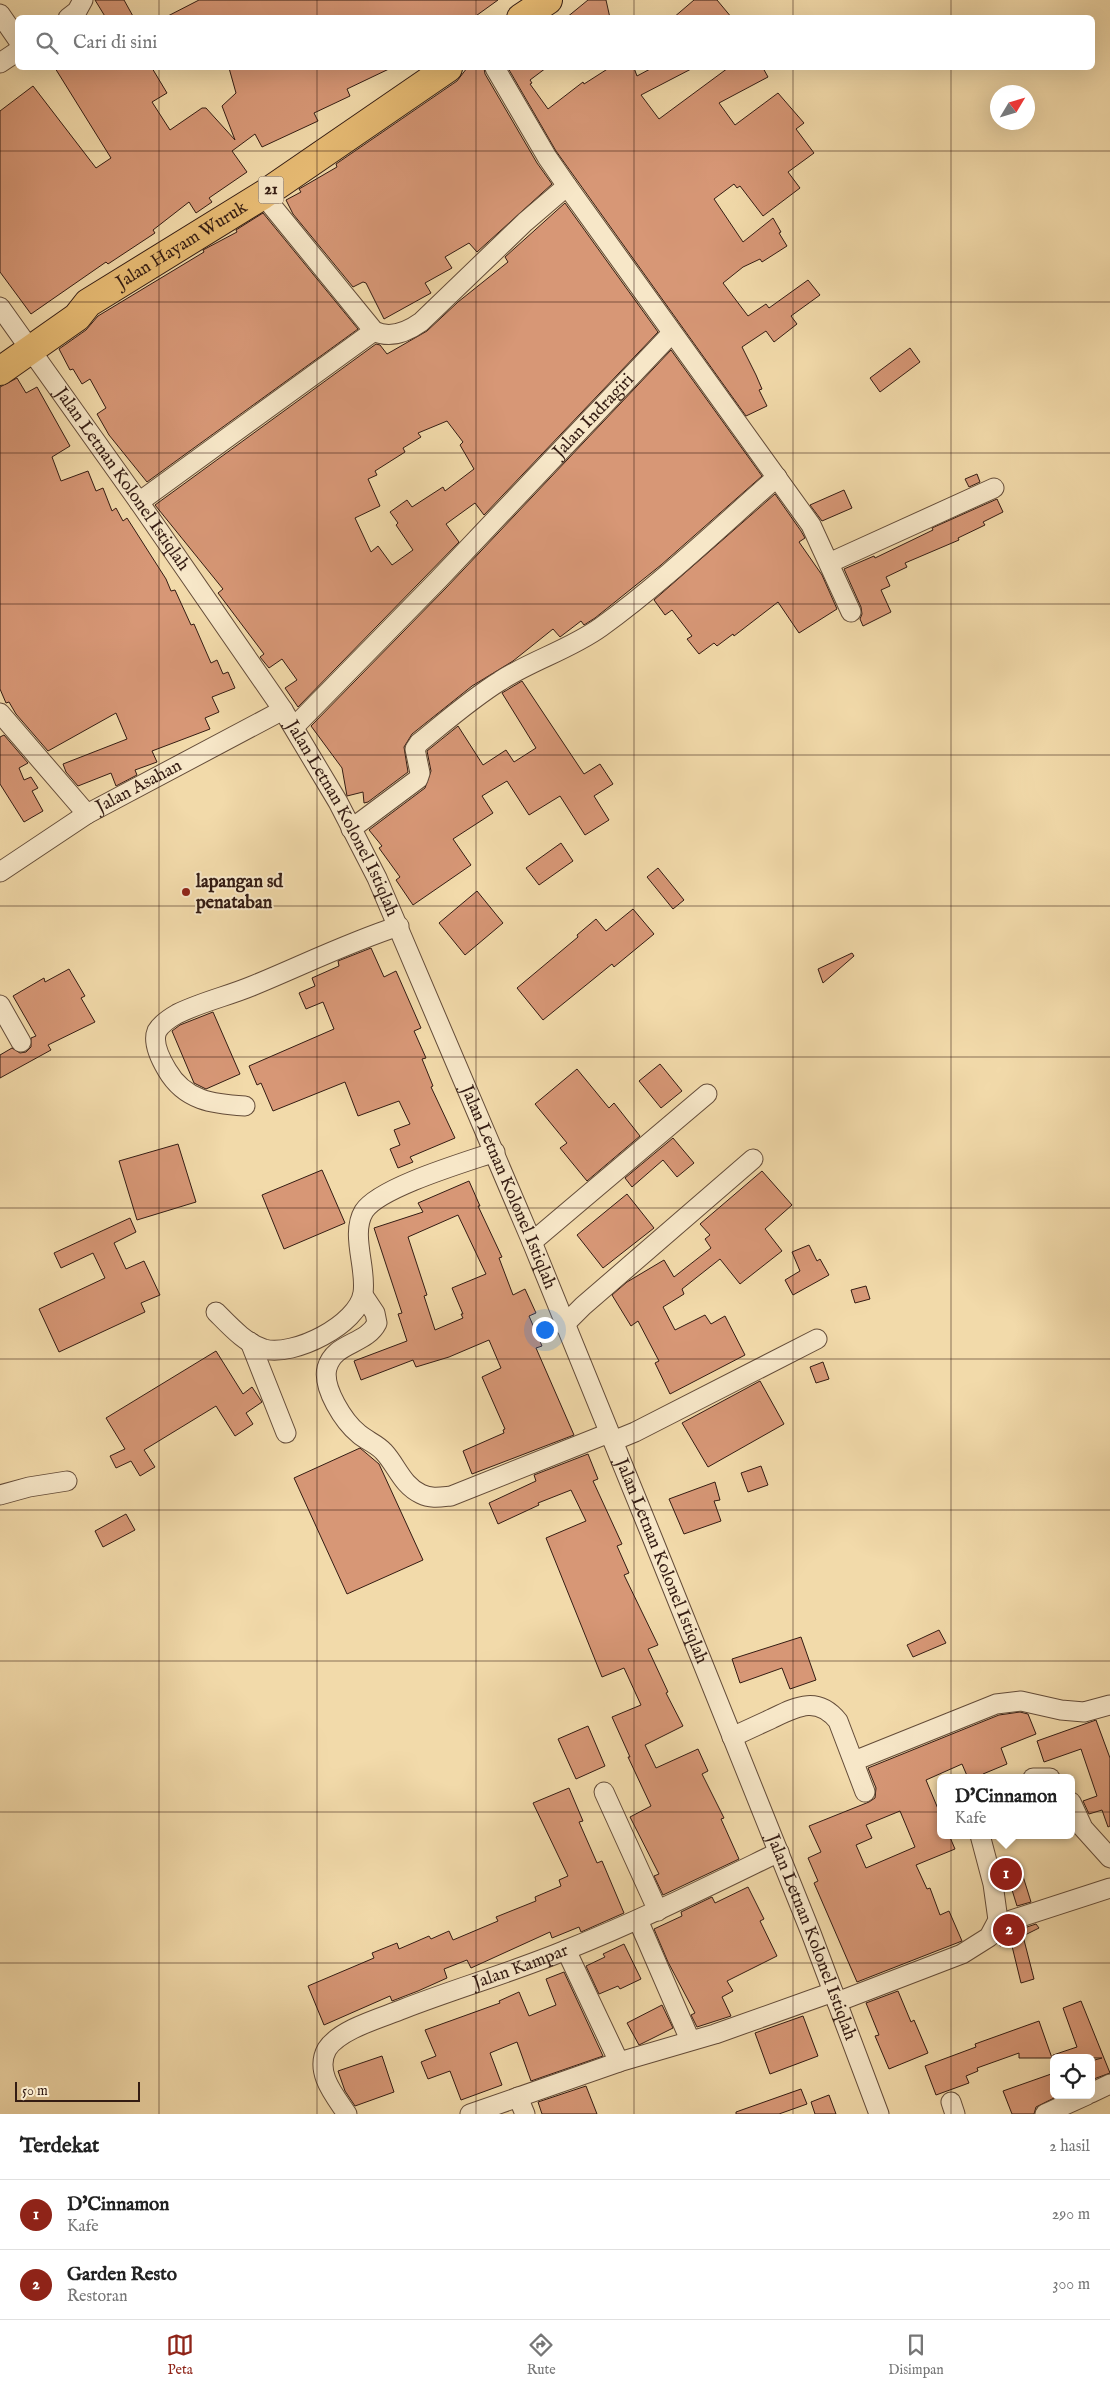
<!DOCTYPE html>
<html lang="id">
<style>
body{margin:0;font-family:"IM FELL English",serif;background:#f6f6f6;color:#222}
.controls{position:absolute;right:15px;bottom:15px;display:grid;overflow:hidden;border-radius:8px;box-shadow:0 5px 20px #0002}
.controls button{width:45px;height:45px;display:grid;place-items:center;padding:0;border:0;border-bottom:1px solid #e0e0e0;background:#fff;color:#222;font:25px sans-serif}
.compass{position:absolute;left:990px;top:85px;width:45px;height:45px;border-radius:50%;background:#fff;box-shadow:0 5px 20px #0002;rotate:52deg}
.scale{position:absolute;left:15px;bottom:12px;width:125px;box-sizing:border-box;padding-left:5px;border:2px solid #341c13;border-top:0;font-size:14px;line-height:18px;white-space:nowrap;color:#341c13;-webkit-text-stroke:4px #f7e7c8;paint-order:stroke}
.you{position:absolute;left:544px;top:1329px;width:18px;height:18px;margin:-12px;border:4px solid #fff;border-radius:50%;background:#1a73e8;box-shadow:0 0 0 8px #1a73e833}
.badge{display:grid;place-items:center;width:32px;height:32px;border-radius:50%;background:#8f2418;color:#fff;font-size:16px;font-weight:700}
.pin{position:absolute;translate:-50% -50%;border:2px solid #fff;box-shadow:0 1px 5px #0006}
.popup{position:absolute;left:937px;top:1774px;width:138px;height:65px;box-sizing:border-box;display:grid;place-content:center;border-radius:8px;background:#fff;filter:drop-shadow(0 1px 4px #0005);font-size:16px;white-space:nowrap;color:#767676}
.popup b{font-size:19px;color:#222}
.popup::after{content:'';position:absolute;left:50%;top:100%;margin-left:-10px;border:10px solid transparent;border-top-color:#fff}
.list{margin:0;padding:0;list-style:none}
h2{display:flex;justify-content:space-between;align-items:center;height:65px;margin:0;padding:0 20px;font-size:21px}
h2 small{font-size:16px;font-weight:400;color:#767676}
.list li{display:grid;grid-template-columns:32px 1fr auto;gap:15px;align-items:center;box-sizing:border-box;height:70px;padding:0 20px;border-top:1px solid #e0e0e0}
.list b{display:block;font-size:19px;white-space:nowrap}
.list p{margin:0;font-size:16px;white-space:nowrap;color:#767676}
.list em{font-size:16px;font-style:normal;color:#767676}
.icon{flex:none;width:28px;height:28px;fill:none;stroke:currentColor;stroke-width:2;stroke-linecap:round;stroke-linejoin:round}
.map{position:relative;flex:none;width:1110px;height:2114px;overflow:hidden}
.search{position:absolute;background:#fff;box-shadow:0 5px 20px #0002;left:15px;right:15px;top:15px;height:55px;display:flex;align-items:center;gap:12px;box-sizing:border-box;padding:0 18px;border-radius:8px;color:#767676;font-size:19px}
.sheet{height:205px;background:#fff}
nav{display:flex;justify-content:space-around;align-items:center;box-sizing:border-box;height:70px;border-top:1px solid #e0e0e0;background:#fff;font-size:14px;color:#767676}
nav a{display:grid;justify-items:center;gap:2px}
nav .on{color:#8f2418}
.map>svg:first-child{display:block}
.building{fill:#d79776;stroke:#341c13;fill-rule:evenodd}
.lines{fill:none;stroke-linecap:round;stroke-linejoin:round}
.minor-casing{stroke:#644c39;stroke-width:21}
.highway-casing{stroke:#341c13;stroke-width:30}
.minor{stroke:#f7e7c8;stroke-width:19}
.highway{stroke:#e9bd75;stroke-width:28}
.grid{fill:none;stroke:#341c13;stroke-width:1;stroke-opacity:0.55}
.poi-dot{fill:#8f2418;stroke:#f7e7c8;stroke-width:2}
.labels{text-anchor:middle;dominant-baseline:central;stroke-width:4;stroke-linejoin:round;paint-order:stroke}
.shield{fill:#f7e7c8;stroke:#6e5949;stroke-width:1}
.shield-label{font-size:16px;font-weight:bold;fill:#341c13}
.street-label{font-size:18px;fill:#341c13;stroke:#f7e7c8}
.poi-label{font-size:18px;font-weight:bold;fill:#341c13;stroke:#f7e7c8;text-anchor:start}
</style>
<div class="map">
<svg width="1110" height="2114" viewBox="0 0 1110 2114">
<rect width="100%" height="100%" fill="#f2daaa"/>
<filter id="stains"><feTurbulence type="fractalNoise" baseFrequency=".004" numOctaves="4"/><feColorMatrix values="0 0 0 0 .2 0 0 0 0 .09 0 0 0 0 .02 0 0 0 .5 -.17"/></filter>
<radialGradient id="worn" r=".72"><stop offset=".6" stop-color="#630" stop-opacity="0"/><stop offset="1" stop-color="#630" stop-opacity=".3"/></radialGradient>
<path class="building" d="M95,0H124L134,18H106Z
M199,0H498L473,18H164Z
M588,0H606L610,18H566Z
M694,0H717L732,18H673Z
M55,68H152L167,93L152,102L170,130L202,108H206L235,140L222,106L236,93L229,68H391L347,89L350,96L314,113L318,121L262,147L255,134L232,151L247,172L209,198L212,202L196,213L189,202L153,230L155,233L108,264L106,262L31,314L0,272V111L33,86L96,168L111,158Z
M467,68H484L485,74L537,163L552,184L477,252L469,243L445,257L452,268L425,283L431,293L384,319L366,283L363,282L353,287L293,214L286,200L301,192L299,189L337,167L336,164L457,81Z
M508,68H546L530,80L532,83L530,84L548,109L583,82L584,84L609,68H634L637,76L652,68H693L641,95L659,119L728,68H763L768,77L719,103L735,125L778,93L804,123L796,129L814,153L788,172L800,188L763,216L740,186L737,188L734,184L714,199L743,242L773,218L781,232L779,233L787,246L762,262L760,259L743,267L723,283L748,316L766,304L769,308L808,280L820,295L791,316L797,324L774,342L766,331L742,347L756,375L762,389L759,390L767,406L746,416L556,151Z
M565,203L658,332L484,515L475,503L446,524L459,542L298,707L285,688L297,680L282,659L269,668L260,657L264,654L218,593L223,589L155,505L376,344L380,345L387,354L427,331L458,302L508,262L505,257ZM447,421L463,442L460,445L474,469L445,491L443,487L412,507L407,500L390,512L398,523L396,525L413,550L392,565L378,546L371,552L355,518L380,506L368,479L377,475L375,471L405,452L403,448L421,437L418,433Z
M263,213L358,329L147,482L109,435L97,414L106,408L90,379L82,384L73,369L70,370L59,349L86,330L98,316L204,252L203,250L237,232L236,230Z
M910,348L920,362L880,392L870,378Z
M671,350L762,476L661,565L595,618L584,625L581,621L560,637L553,629L513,661L472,686L412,734L404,747L408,772L368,802L364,803L363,792L347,796L342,768L311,726L446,588Z
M17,378L26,393L37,387L70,446L52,457L61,481L88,471L96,491L103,488L112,511L116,508L123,521L127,518L166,579L171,591L175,590L191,625L194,624L211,663L217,660L223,674L228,672L235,688L212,697L219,712L205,718L210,729L152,751L157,762L135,770L137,775L116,786L111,773L78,786L66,772L63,764L127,739L116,713L48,751L16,714L9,702L6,703L0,689V387Z
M977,474L980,482L969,487L965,479Z
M844,490L852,508L822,521L810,505Z
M775,494L801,531L805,538L799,542L822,575L837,609L799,633L778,602L734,636L733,634L717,646L714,643L699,654L687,639L692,636L672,610L665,615L654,600Z
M997,499L1003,512L983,522L985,525L958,538L959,540L905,563L907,567L886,577L890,586L881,590L891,612L863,626L860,619L862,614L861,607L844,569L874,556L875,558L933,530L932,528Z
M522,681L584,774L600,764L613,784L594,796L609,820L585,835L560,796L529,815L507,781L482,796L493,813L453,839L471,865L413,905L396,880L400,877L379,848L382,846L369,830L425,788L431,771L427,751L458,726L483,765L506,750L514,762L536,748L502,693Z
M4,735L28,763L19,768L24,780L31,777L38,788L32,791L43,811L24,822L0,784V737Z
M561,843L573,861L539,885L526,868Z
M658,868L684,900L673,909L647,877Z
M477,891L503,923L465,955L439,923Z
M633,909L654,934L614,967L612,964L543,1020L517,988L578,937L577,935L596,919L606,931Z
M371,948L384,977L396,971L421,1028L414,1031L426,1058L422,1059L433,1086L431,1087L455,1138L410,1157L413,1162L398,1168L390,1149L400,1145L394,1130L410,1124L399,1101L358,1116L345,1082L273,1111L261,1083L257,1085L249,1066L334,1029L323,1002L306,1009L299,993L315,986L312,978L339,966L338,961Z
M852,953L854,956L823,983L818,969Z
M69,969L85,996L81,998L95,1022L48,1045L51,1050L0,1078V1055L12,1048L20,1053L26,1052L31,1047V1038L36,1036L13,996L44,978L45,982Z
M213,1012L240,1074L206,1089L194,1083L172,1031L180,1025Z
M660,1064L682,1091L661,1108L639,1081Z
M577,1069L609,1108L614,1103L640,1136L587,1181L560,1148L567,1143L535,1104Z
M673,1138L694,1163L677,1177L663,1160L632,1187L625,1178Z
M178,1144L196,1202L137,1220L119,1161Z
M322,1170L345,1223L284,1249L262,1195Z
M762,1171L792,1205L765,1229L782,1251L740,1284L720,1259L682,1289L684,1294L663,1307L675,1330L705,1315L711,1324L725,1316L745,1355L670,1394L655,1363L659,1361L638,1321L631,1326L612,1295L627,1282L664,1260L674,1277L711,1248L705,1239L710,1235L700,1224Z
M469,1181L480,1206H478L502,1257L499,1258L513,1295L525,1289L536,1313L529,1316L542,1346L536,1348L574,1435L472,1474L463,1451L504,1433L503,1430L505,1429L482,1377L501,1368L489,1340L449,1357L416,1367L413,1360L361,1380L354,1361L407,1341L398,1314L402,1313L374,1228L423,1212L418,1203ZM458,1215L486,1274L452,1288L463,1314H461L463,1318L435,1330L424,1296L427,1295L408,1237Z
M627,1194L654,1228L603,1268L577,1235Z
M130,1218L136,1232L114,1243L126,1269L144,1261L160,1295L141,1303L145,1312L59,1352L39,1309L105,1278L93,1253L61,1268L54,1253Z
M809,1245L817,1261L820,1259L829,1275L793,1295L785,1280L800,1271L792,1252Z
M866,1286L870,1299L855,1303L851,1290Z
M216,1351L243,1394L252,1387L262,1402L246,1413L253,1424L235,1436L216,1406L144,1450L155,1467L140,1476L131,1461L116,1468L110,1456L125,1449L106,1418Z
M823,1362L829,1379L816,1383L810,1367Z
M760,1381L784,1424L708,1467L682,1423Z
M360,1448L379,1464L423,1560L347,1594L294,1478Z
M588,1454L598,1479L593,1481L622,1544L617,1546L629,1573L624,1575L658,1645L648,1649L668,1692L666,1693L683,1726L645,1745L656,1768L698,1749L708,1771L702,1774L724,1818L721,1819L739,1859L663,1895L654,1876L659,1874L630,1817L651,1806L628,1757H630L612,1717L641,1705L624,1668L602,1677L546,1538L586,1521L571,1490L538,1503L539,1505L498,1524L489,1503L536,1481L534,1475Z
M761,1466L768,1485L748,1492L741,1473Z
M715,1482L720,1500L714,1501L721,1521L684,1534L669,1499Z
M126,1514L135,1530L103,1547L95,1531Z
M939,1630L946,1643L913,1657L907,1645Z
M801,1637L816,1680L790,1689L782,1668L740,1683L732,1659Z
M1020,1712L1028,1714L1036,1734L1001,1748L1007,1764L983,1774L984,1778H968L962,1764L926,1780L941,1816V1835H949L955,1849L916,1865L927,1889L930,1888L940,1915L949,1911L962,1941L857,1982L814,1883L818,1881L808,1858L821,1852L809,1826L869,1802L875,1798L876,1788L868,1768L999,1715ZM900,1811L915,1847L866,1868L856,1845L872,1838L866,1825Z
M1096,1720L1110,1758V1826L1108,1827L1102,1810L1089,1814L1083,1801L1097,1796L1081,1749L1044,1762L1037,1741Z
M588,1726L605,1766L576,1779L558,1739Z
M569,1788L583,1821L579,1822L597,1863L602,1861L624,1913L581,1932L579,1927L552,1938L550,1932L471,1968L467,1960L444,1969L447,1978L418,1991L392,2001L390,1996L324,2025L308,1986L374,1958L372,1953L397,1943L399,1949L429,1936L431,1939L449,1931L453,1940L498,1921L496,1917L536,1901L535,1897L561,1886L559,1880L568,1876L533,1803Z
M1022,1873L1031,1902L1017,1906L1008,1877Z
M748,1887L764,1919L760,1921L777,1956L727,1981L733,1991L722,1997L731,2016L697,2027L691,2015L695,2013L668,1962L654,1929L682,1916L681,1912L712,1897L715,1903Z
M1036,1924L1039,1928L1023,1936L1034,1979L1021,1983L1011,1942L1000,1946L999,1943L1003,1935Z
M624,1944L641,1979L620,1989L618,1986L599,1994L586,1966L605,1957L603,1954Z
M564,1972L603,2056L531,2081L517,2042L490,2053L502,2085L461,2100L450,2071L428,2079L421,2062L436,2056L425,2030L500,2003L499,2001L519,1992L529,2016L556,2005L546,1979Z
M898,1991L911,2022L914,2020L928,2053L889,2069L875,2036L879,2035L866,2003Z
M1081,2001L1110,2073L1091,2080V2061L1102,2058H1053V2055L1077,2047L1063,2008Z
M662,2005L673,2028L639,2045L627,2023Z
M803,2016L818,2056L770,2074L755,2033Z
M1039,2021L1052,2058H1019V2053L977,2068L978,2071L966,2076L969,2083L936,2095L925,2066L976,2047L975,2044Z
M382,2056L394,2092L355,2106L345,2091L338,2071Z
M1054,2073V2098L1036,2107L1034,2114H1012L1003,2091Z
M586,2086L597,2114H542L538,2102Z
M801,2089L807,2104L779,2114H736V2112Z
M829,2095L836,2114H815L811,2102Z"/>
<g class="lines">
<defs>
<g id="minor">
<path d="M0,14L18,40"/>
<path d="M68,18L77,11L83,0"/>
<path d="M0,63L18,51"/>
<path d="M495,68L547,157L567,186L811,525L851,612"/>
<path d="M263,195L374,331C390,339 407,332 421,322L525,222L567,186"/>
<path id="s1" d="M0,307L139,502L283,710L338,802L377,878L532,1242L654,1542L811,1933L879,2114"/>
<path d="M139,502L374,331"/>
<path d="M829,563L994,488"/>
<path id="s2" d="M0,713L87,814L283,710"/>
<path id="s3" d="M294,727L438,580L672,333"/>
<path d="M351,829L418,779L420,773L415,749L419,743C445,722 471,699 500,681C532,660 569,650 601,627C663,582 719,528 777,477"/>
<path d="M0,872L87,814"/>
<path d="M0,1005L21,1042"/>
<path d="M245,1106C213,1104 185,1101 167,1070C161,1060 152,1043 157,1031C161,1024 170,1018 177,1014C201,1002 228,996 252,986C301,966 349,942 399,926"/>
<path d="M532,1242L707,1094"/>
<path d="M363,1295L375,1313L377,1323C366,1345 334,1342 327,1368C322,1388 344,1422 359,1434C367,1441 377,1444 384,1452C397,1466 402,1485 421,1494C431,1499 441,1497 451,1496L609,1433"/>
<path d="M216,1312C230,1326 245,1343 264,1349C293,1357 358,1325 363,1293C367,1268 350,1234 364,1211C380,1187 466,1162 495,1152"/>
<path d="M564,1325L583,1306L753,1159"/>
<path d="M250,1342L286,1433"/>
<path d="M613,1441L635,1432L817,1339"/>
<path d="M0,1495L29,1487L67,1481"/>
<path d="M732,1737C745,1731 758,1725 771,1719C796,1707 817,1695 838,1721L865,1792"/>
<path d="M854,1761L996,1704L1021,1701L1061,1710L1084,1712L1110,1705"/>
<path d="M1033,1778H1050"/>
<path d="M604,1792L658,1911"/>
<path d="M1071,1802L1083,1828L1110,1858"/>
<path d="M638,1920L690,2040"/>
<path d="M996,1925L1110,1888"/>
<path d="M566,1950L619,2062"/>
<path d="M837,2002L962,1954L989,1937L998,1920L993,1884L980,1835"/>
<path d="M1091,2093L1110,2084"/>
<path d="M518,2097L525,2114"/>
<path d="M951,2102L955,2114"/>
<path id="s4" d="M347,2114C335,2096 314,2072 327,2049C340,2029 381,2018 403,2009C457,1988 513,1972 566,1950C639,1921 709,1886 779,1852"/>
<path d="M470,2114L619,2062L715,2034L833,1992"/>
<path d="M1045,2114L1087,2095"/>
</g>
<g id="highway">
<path d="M521,18L548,0"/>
<path id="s5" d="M0,371L77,317L88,303L263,195L448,68"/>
</g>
</defs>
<use href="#minor" class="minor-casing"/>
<use href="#highway" class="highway-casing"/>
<use href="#minor" class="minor"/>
<use href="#highway" class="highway"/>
</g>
<path class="grid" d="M159,0V18M317,0V18M476,0V18M634,0V18M793,0V18M951,0V18M159,68V2114M317,68V2114M476,68V2114M634,68V2114M793,68V2114M951,68V2114M0,151H1110M0,302H1110M0,453H1110M0,604H1110M0,755H1110M0,906H1110M0,1057H1110M0,1208H1110M0,1359H1110M0,1510H1110M0,1661H1110M0,1812H1110M0,1963H1110"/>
<circle class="poi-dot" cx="186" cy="892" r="5"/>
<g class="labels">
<rect class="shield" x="258.5" y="176.5" width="25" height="27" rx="4"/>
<g class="shield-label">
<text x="271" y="190">21</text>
</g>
<g class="street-label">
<text stroke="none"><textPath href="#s5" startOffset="222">Jalan Hayam Wuruk</textPath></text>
<text stroke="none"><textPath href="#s3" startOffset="432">Jalan Indragiri</textPath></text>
<text stroke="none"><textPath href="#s1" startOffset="211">Jalan Letnan Kolonel Istiqlah</textPath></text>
<text stroke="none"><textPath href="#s2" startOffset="192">Jalan Asahan</textPath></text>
<text stroke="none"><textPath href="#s1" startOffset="616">Jalan Letnan Kolonel Istiqlah</textPath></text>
<text stroke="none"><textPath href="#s1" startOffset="1021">Jalan Letnan Kolonel Istiqlah</textPath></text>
<text stroke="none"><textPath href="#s1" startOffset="1425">Jalan Letnan Kolonel Istiqlah</textPath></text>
<text stroke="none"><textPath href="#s1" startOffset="1830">Jalan Letnan Kolonel Istiqlah</textPath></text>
<text stroke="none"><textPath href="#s4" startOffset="284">Jalan Kampar</textPath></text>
</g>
<g class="poi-label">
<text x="196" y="882">lapangan sd<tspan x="196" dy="21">penataban</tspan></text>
</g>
</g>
<rect width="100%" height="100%" filter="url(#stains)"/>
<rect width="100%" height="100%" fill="url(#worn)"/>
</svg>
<div class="controls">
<button><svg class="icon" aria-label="locate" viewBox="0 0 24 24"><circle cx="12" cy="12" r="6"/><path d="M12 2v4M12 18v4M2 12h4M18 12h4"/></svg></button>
</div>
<svg class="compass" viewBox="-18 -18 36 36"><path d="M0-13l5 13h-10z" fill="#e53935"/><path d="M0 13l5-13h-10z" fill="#767676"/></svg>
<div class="scale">50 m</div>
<div class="you"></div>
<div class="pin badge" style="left:1006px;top:1874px">1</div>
<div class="popup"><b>D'Cinnamon</b>Kafe</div>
<div class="pin badge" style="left:1009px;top:1930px">2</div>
<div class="search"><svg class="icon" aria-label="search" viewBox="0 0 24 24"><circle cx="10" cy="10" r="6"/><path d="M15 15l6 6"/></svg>Cari di sini</div>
</div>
<section class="sheet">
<h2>Terdekat<small>2 hasil</small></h2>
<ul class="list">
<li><span class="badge">1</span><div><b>D'Cinnamon</b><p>Kafe</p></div><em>290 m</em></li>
<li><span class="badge">2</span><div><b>Garden Resto</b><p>Restoran</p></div><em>300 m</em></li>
</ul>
</section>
<nav>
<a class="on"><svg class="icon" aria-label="map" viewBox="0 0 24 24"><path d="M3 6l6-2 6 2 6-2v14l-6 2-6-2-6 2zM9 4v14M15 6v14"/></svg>Peta</a>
<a><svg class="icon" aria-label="directions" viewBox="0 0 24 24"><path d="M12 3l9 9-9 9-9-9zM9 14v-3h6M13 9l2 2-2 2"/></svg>Rute</a>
<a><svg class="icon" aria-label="saved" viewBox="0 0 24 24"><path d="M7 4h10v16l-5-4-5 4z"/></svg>Disimpan</a>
</nav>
